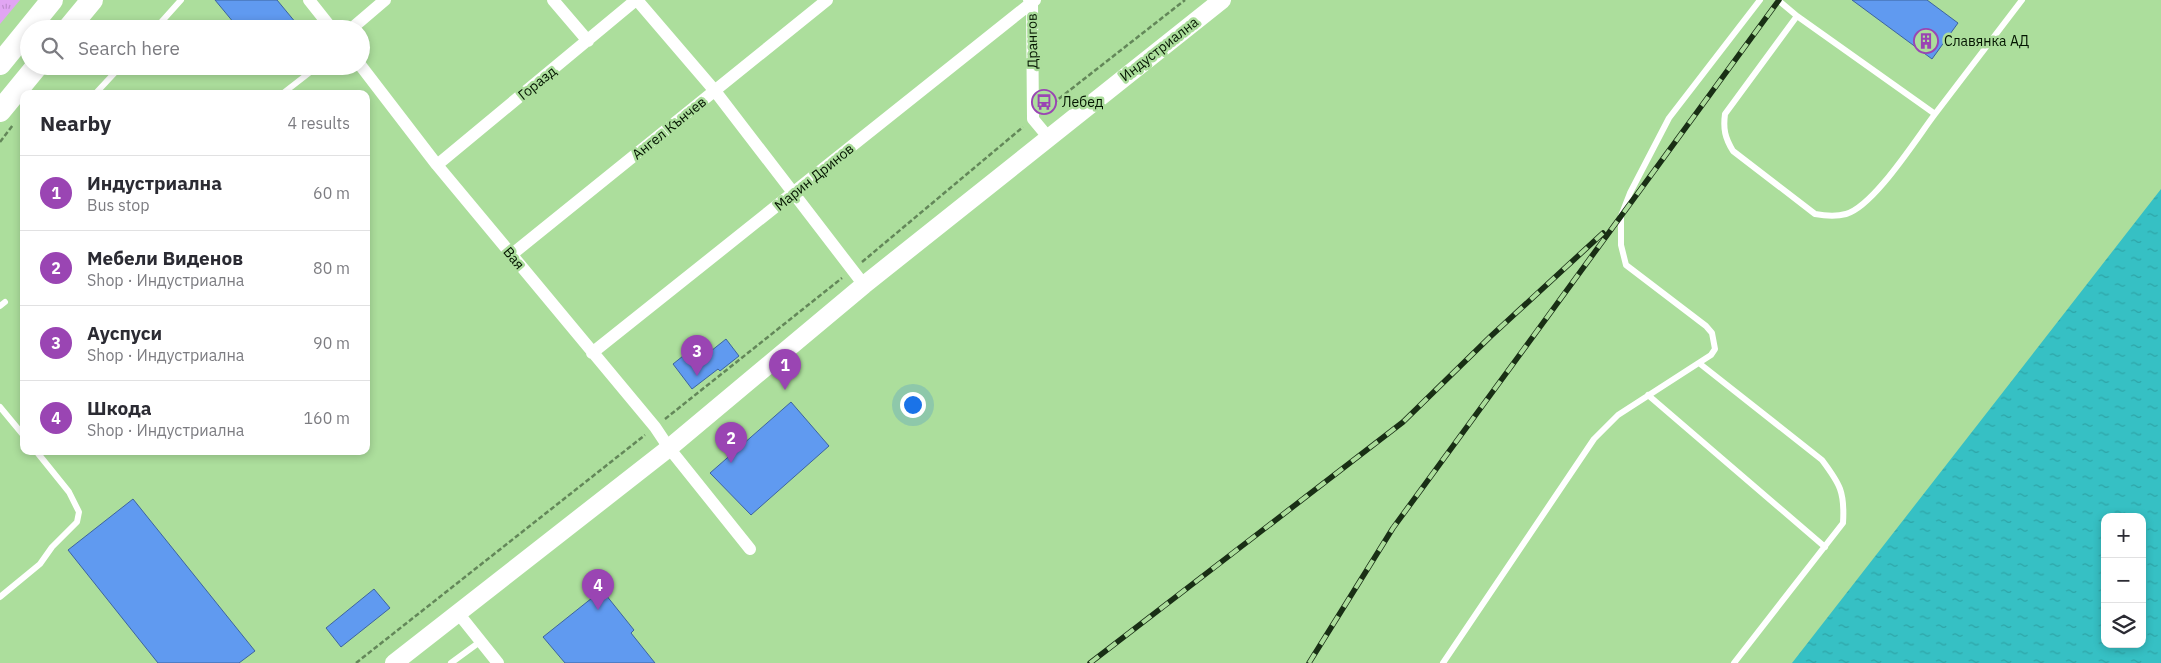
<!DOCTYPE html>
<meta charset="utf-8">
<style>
body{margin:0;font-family:"IBM Plex Sans",sans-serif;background:#f2f2f3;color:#2b2b33}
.controls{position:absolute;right:15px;bottom:15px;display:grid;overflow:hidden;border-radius:10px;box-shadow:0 2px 8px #0003}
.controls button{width:45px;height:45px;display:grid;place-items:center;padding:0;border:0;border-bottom:1px solid #e1e1e2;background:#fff;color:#2b2b33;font:25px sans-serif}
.you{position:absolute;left:912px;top:404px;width:18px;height:18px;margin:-12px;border:4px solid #fff;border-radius:50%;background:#1a73e8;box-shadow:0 0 0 8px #1a73e833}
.badge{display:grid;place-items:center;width:32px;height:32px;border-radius:50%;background:#9a45b3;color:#fff;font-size:16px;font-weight:700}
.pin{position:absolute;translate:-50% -41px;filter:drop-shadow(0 1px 2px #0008)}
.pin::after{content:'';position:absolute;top:26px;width:18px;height:15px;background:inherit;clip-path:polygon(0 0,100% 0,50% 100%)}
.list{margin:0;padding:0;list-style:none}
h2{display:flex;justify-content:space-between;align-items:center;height:65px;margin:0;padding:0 20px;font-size:21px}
h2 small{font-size:16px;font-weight:400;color:#7c7c81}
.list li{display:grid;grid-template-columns:32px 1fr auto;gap:15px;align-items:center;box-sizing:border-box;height:75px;padding:0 20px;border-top:1px solid #e1e1e2}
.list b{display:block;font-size:19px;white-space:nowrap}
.list p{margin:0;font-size:16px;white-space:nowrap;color:#7c7c81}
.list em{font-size:16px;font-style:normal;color:#7c7c81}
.icon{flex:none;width:28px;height:28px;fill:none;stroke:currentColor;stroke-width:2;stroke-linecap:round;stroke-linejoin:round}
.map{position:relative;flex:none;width:2161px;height:663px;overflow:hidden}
.search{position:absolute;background:#fff;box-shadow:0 2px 8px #0003;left:20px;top:20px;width:350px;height:55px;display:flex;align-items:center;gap:12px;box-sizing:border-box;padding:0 18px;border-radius:28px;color:#7c7c81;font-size:19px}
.panel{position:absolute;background:#fff;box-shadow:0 2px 8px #0003;left:20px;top:90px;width:350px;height:365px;border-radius:10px}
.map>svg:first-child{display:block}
.grass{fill:url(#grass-tufts)}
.water{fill:url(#water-ripples);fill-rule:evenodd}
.building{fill:#609af0;stroke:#3d649e}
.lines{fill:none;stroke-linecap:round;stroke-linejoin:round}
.path{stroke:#638759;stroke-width:2.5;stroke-dasharray:5 2.5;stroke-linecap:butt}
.lane{stroke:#fff;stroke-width:6}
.street{stroke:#fff;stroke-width:12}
.secondary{stroke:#fff;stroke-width:18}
.highway{stroke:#fff;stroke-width:22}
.rail-casing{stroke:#192f15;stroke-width:5.5}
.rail{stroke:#acde9c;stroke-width:4;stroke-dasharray:11;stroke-linecap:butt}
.labels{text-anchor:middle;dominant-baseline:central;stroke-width:5;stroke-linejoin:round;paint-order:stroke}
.street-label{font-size:14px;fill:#041501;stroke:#acde9c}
.poi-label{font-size:14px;fill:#041501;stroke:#acde9c;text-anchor:start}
</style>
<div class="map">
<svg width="2161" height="663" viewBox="0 0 2161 663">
<defs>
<pattern id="grass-tufts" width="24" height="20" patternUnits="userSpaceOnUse" patternTransform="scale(1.25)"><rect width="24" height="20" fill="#e1a5f3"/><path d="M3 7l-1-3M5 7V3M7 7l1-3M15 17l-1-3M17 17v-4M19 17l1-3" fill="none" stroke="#bf8dcf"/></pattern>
<pattern id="water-ripples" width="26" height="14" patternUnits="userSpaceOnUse" patternTransform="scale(1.25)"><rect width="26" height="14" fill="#36c0c4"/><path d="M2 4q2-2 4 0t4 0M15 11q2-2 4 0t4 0" fill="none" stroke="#2ea4a7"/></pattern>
</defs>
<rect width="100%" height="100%" fill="#acde9c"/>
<path class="grass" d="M0,0H20L0,24Z"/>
<path class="water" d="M2161,189V663H1792ZM2105,517H2142V644H2105Z"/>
<path class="building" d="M215,0H277L301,29H239Z
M1852,0H1927L1958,23L1932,59Z
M726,339L739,356L720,371L718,369L692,389L673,364L698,344L706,355Z
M791,402L829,446L751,515L710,473Z
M133,499L255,651L239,663H158L68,550Z
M374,589L390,608L341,647L326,628Z
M602,590L634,630L631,633L655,663H565L543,637Z"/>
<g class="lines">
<path class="path" d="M55,73L61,66
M1047,108L1185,0
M0,142L13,125
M862,262L1023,127
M665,419L842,278
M356,663L645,435"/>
<path class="lane" d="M1778,0L1797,16L1935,114L2022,0
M1797,16L1725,114C1723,129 1725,138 1733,151L1815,214C1826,216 1835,217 1846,214C1874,206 1916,139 1935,114
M155,29L181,0
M95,94L121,66
M282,94L318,66
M0,306L5,302
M1699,363L1822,460C1840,484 1845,492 1843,523L1734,663
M1648,395L1825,547
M0,407L24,436
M0,597L40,564L52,547L77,522L79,512L69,492L36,451
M451,663L481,641
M1443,663L1594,439L1618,415L1711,355L1715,349L1712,333L1706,326L1626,265L1621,245V216L1630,193L1669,118L1760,0"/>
<path class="street" d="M309,0L332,29
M553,0L588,41
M637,0L715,91L864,285
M1029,0L1032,3L1033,119L1048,137
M351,29L385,0
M361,66L437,165L655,427L669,448L750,549
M437,165L636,0
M511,255L827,0
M592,353L1035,0
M458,613L498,663"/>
<path class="secondary" d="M394,663L669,448L864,285L1222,0"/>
<path class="highway" d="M68,29L92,0
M0,64L52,0
M0,111L37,66"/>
<defs>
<path id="rail" d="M1090,663L1403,422L1491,336L1603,233
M1309,663L1393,528L1779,0"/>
</defs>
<use href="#rail" class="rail-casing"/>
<use href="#rail" class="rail"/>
</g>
<defs>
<symbol id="building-ring" viewBox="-11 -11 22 22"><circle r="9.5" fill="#acde9c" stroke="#9a45b3" stroke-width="1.5"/><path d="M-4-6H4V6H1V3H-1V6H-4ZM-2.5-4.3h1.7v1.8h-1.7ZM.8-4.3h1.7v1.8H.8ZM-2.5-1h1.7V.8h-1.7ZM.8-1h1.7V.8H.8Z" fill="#9a45b3"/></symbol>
<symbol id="bus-ring" viewBox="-11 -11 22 22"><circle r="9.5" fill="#acde9c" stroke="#9a45b3" stroke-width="1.5"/><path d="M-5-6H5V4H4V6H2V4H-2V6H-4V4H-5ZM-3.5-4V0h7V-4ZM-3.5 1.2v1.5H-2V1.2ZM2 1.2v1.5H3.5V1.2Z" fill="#9a45b3"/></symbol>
</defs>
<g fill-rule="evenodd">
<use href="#building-ring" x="1912" y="27" width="28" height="28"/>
<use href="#bus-ring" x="1030" y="88" width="28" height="28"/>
</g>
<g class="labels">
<g class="street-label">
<text transform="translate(1032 41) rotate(-91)">Дрангов</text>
<text transform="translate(1159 49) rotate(-38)">Индустриална</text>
<text transform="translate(537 83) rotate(-39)">Горазд</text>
<text transform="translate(669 128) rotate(-39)">Ангел Кънчев</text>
<text transform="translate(814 177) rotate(-39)">Марин Дринов</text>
<text transform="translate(514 258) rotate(50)">Вая</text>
</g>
<g class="poi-label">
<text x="1944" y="41">Славянка АД</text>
<text x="1062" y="102">Лебед</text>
</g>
</g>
</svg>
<div class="controls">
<button>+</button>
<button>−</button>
<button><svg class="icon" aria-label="layers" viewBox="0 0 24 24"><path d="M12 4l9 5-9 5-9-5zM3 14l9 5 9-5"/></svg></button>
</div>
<div class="you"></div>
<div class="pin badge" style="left:785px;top:390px">1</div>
<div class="pin badge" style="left:731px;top:463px">2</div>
<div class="pin badge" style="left:697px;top:376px">3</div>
<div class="pin badge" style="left:598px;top:610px">4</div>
<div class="search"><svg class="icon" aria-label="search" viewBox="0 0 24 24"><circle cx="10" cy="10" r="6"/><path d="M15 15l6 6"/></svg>Search here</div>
<section class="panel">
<h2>Nearby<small>4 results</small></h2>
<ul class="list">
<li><span class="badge">1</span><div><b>Индустриална</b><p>Bus stop</p></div><em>60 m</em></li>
<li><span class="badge">2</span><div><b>Мебели Виденов</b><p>Shop · Индустриална</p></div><em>80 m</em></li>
<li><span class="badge">3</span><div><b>Ауспуси</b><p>Shop · Индустриална</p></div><em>90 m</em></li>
<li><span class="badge">4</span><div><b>Шкода</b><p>Shop · Индустриална</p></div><em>160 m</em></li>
</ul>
</section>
</div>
